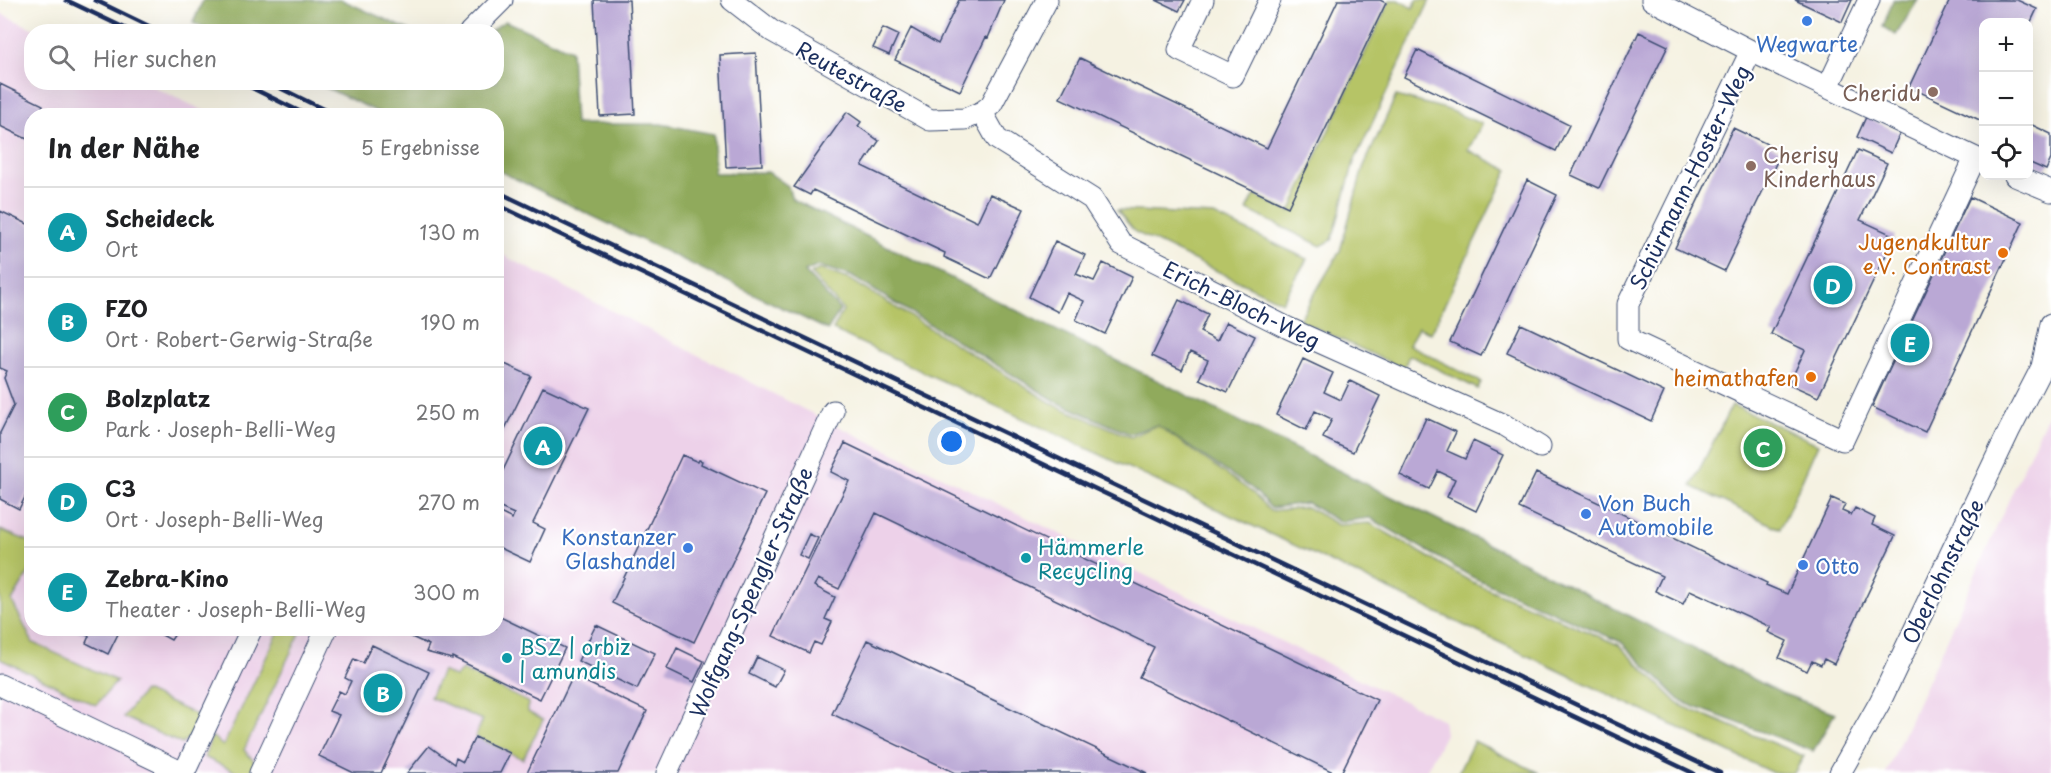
<!DOCTYPE html>
<html lang="de">
<meta charset="utf-8">
<style>
body{margin:0;font-family:"Playpen Sans",sans-serif;background:#f6f6f6;color:#202124}
.controls{position:absolute;right:18px;top:18px;display:grid;overflow:hidden;border-radius:12px;box-shadow:0 6px 24px #0002}
.controls button{width:54px;height:54px;display:grid;place-items:center;padding:0;border:0;border-bottom:2px solid #e0e0e0;background:#fff;color:#202124;font:30px sans-serif}
.you{position:absolute;left:952px;top:442px;width:21px;height:21px;margin:-15px;border:4px solid #fff;border-radius:50%;background:#1a73e8;box-shadow:0 0 0 9px #1a73e833}
.badge{display:grid;place-items:center;width:39px;height:39px;border-radius:50%;background:#db2777;color:#fff;font-size:20px;font-weight:700}
.pin{position:absolute;translate:-50% -50%;border:3px solid #fff;box-shadow:0 2px 6px #0006}
.list{margin:0;padding:0;list-style:none}
h2{display:flex;justify-content:space-between;align-items:center;height:78px;margin:0;padding:0 24px;font-size:26px}
h2 small{font-size:20px;font-weight:400;color:#757577}
.list li{display:grid;grid-template-columns:39px 1fr auto;gap:18px;align-items:center;box-sizing:border-box;height:90px;padding:0 24px;border-top:2px solid #e0e0e0}
.list b{display:block;font-size:22px;white-space:nowrap}
.list p{margin:0;font-size:20px;white-space:nowrap;color:#757577}
.list em{font-size:20px;font-style:normal;color:#757577}
.icon{flex:none;width:33px;height:33px;fill:none;stroke:currentColor;stroke-width:2;stroke-linecap:round;stroke-linejoin:round}
.map{position:relative;flex:none;width:2051px;height:773px;overflow:hidden}
.search{position:absolute;background:#fff;box-shadow:0 6px 24px #0002;left:24px;top:24px;width:480px;height:66px;display:flex;align-items:center;gap:15px;box-sizing:border-box;padding:0 21px;border-radius:24px;color:#757577;font-size:22px}
.panel{position:absolute;background:#fff;box-shadow:0 6px 24px #0002;left:24px;top:108px;width:480px;height:528px;border-radius:24px}
.map>svg:first-child{display:block}
.built{fill:#edd1e9}
.green{fill:#b6c466;stroke:#687a62;stroke-width:1.5}
.forest{fill:#90aa5b;stroke:#566c5c;stroke-width:1.5}
.building{fill:#baa8d5}
.lines{fill:none;stroke-linecap:round;stroke-linejoin:round}
.minor-casing{stroke:#3c4c72;stroke-width:23}
.minor{stroke:#fff;stroke-width:21}
.rail{stroke:#1b2f5e;stroke-width:4.5}
.shop-dot{fill:#3f7fe0;stroke:#fff;stroke-width:2}
.education-dot{fill:#8d6e63;stroke:#fff;stroke-width:2}
.food-dot{fill:#e8710a;stroke:#fff;stroke-width:2}
.culture-dot{fill:#0f9aa8;stroke:#fff;stroke-width:2}
.labels{text-anchor:middle;dominant-baseline:central;stroke-width:4.5;stroke-linejoin:round;paint-order:stroke}
.shop-label{font-size:21px;fill:#366cbe;stroke:#fff;text-anchor:start}
.street-label{font-size:21px;fill:#1b2f5e;stroke:#fff}
.education-label{font-size:21px;fill:#785e54;stroke:#fff;text-anchor:end}
.food-label{font-size:21px;fill:#c56008;stroke:#fff;text-anchor:end}
.culture-label{font-size:21px;fill:#0d838f;stroke:#fff;text-anchor:start}
</style>
<div class="map">
<svg width="2051" height="773" viewBox="0 0 2051 773">
<rect width="100%" height="100%" fill="#fff"/>
<filter id="ink" filterUnits="userSpaceOnUse"><feTurbulence type="fractalNoise" baseFrequency=".0167" numOctaves="2"/><feDisplacementMap in="SourceGraphic" scale="12" xChannelSelector="R" yChannelSelector="G"/><feConvolveMatrix kernelMatrix="1 2 1 2 8 2 1 2 1" color-interpolation-filters="sRGB"/></filter>
<filter id="wash" filterUnits="userSpaceOnUse"><feTurbulence type="fractalNoise" baseFrequency=".008" numOctaves="4" result="noise"/><feDisplacementMap in="SourceGraphic" scale="24" xChannelSelector="R" yChannelSelector="G"/><feGaussianBlur stdDeviation="1.35" result="paint"/><feColorMatrix in="noise" values="0 0 0 0 0 0 0 0 0 0 0 0 0 0 0 0 0 1.4 0 .05"/><feComposite in="paint" operator="in"/></filter>
<g filter="url(#wash)">
<rect width="100%" height="100%" fill="#f5f2e2"/>
<path class="built" d="M0,13L38,31L32,32V82L145,83L213,115L32,116V628H496L497,252L807,411L1443,720L1445,734L1425,773H0Z
M2051,408V773H1886L2034,444Z"/>
<path class="green" d="M1390,0H1398L1413,8L1417,0H1430L1354,162L1332,240L1321,246L1247,210L1255,195L1290,212Z
M1396,96L1446,109L1482,124L1468,150L1508,170L1431,333L1418,327L1409,345L1481,382L1478,389L1409,355L1404,369L1299,320L1340,251L1363,168Z
M1117,210L1214,215L1307,259L1282,302L1135,232Z
M819,269L851,280L1055,405L1131,437L1157,425L1253,493L1270,511L1307,507L1338,525L1370,523L1470,581L1619,645L1680,705L1804,756L1794,773H1773L1388,589L833,330L843,310L811,274Z
M1732,405L1818,444L1780,529L1691,486Z
M0,530L31,542V569L12,601L33,643L117,681L96,705L0,659Z
M280,629H302L244,750L255,762L250,773H238L204,757L212,736L223,746Z
M462,670L528,702V712L543,720L523,759L475,737L482,720L430,697L442,671L455,677Z
M144,691L201,717L195,731L182,744L123,717Z
M1474,741L1539,773H1458Z"/>
<path class="forest" d="M203,0H342L411,31H210L193,23Z
M1893,0H1918L1896,35L1883,27Z
M505,21L571,50L575,124H661L714,134V173L768,172L788,186L792,199L1505,553L1781,693L1835,713L1813,751L1682,702L1621,642L1472,577L1370,518L1339,522L1307,503L1271,508L1254,490L1157,425L1130,434L1057,402L851,276L818,266L805,272L840,310L828,330L497,170L496,116L384,115L316,83L496,82V32L490,31Z"/>
<g id="blocks">
<path class="building" d="M594,0H629L635,114L600,116Z
M959,0H1004L988,38L986,37L960,91L895,60L911,28L938,44Z
M1156,0H1185L1179,11Z
M1338,0H1380L1386,3L1288,207L1060,98L1080,58L1267,148Z
M1795,0H1852L1842,22Z
M1950,0H2017L2037,9L2028,28V22H1984V122L1909,87Z
M883,28L898,35L889,55L873,48Z
M1639,32L1668,46L1599,188L1571,175Z
M1417,50L1569,125L1556,151L1404,77Z
M756,53L762,165L726,167L720,55Z
M0,84L43,105L38,116H32V130L27,139L0,126Z
M847,112L861,122L858,126L879,141L862,166L977,222L990,194L1024,209L990,279L944,257L945,253L813,190L810,195L794,187Z
M1866,117L1900,133L1891,153L1857,137Z
M2028,123L2051,134V159L2046,170L2028,162Z
M1733,128L1782,151L1724,271L1675,248Z
M1858,150L1887,163L1860,220L1895,236L1818,397L1789,384L1805,350L1771,334Z
M1527,180L1557,195L1481,356L1450,342Z
M1970,197L2023,222L1925,432L1872,407Z
M0,211L32,226V483L19,509L0,499V433L14,405L4,378L7,371L0,368Z
M1055,241L1085,255L1076,274L1094,281L1103,263L1132,277L1105,334L1076,320L1084,301L1067,293L1058,312L1029,297Z
M1179,300L1208,314L1200,332L1217,341L1226,322L1255,336L1228,392L1199,379L1208,360L1190,352L1182,370L1152,356Z
M1521,324L1664,392L1651,421L1507,353Z
M1303,359L1333,373L1324,392L1341,400L1350,381L1380,396L1353,452L1323,438L1332,419L1315,411L1306,430L1276,415Z
M496,360L531,376L496,447Z
M543,387L589,408L533,523L545,529L530,562L496,546L498,512L512,519L514,514L496,506V485Z
M1426,418L1456,432L1447,451L1465,459L1473,441L1503,455L1476,511L1447,497L1455,479L1438,471L1429,489L1400,475Z
M845,443L1377,700L1341,773H1335L1139,677L1154,647L876,513L839,589L818,579L814,586L835,597L825,619L832,622L821,645L814,642L809,653L773,636L849,481L831,472Z
M682,455L698,462L699,460L702,461L701,464L765,494L694,642L612,603Z
M1536,473L1767,583L1766,585L1787,594L1832,498L1845,504L1842,511L1851,515L1855,508L1875,518L1872,525L1895,536L1834,664L1824,659L1821,665L1812,661L1807,671L1779,658L1787,641L1768,632L1771,627L1690,590L1683,604L1655,591L1662,576L1519,508Z
M809,534L818,538L808,559L799,555Z
M496,615L565,648L540,699L452,657V659L426,652L429,645L392,628H496Z
M596,625L655,653L637,689L578,661Z
M72,628H121L108,654L86,643L89,636Z
M149,628H179L171,640Z
M867,640L1147,773H956L832,714Z
M372,645L429,672L381,773H354L319,756L339,715L329,711L339,691L345,694L351,681L345,678L354,659L363,663Z
M677,648L704,661L694,682L667,669Z
M757,657L784,670L775,687L749,674Z
M573,676L647,711L618,773H527Z
M475,737L510,753L500,773H407L429,746L454,764L456,758L463,762Z"/>
</g>
</g>
<g filter="url(#ink)">
<use href="#blocks" fill-opacity="0" stroke="#3c4c72" stroke-width="1.5"/>
<g class="lines">
<defs>
<path id="minor" d="M732,0L772,31L930,120L965,119L982,112L991,105L1047,0
M1203,0L1179,50L1233,76L1270,0
M1652,0L1751,51L1984,162
M470,32L502,0
M1751,51L1628,304V339L1843,440L1975,158
M1828,87L1869,0
M982,112L997,139L1092,199L1121,244L1288,328L1506,426L1540,447
M2015,176L2051,191
M2042,367L2051,324
M0,685L183,773
M184,773L252,628
M260,773L327,628
M667,773L833,411
M1840,773L1880,702L2009,431L2042,367L2051,354"/>
</defs>
<use href="#minor" class="minor-casing"/>
<use href="#minor" class="minor"/>
<path class="rail" d="M66,0L133,32
M95,0L161,32
M240,82L309,116
M268,82L337,116
M496,191L1720,773
M496,204L1693,773"/>
</g>
</g>
<g class="shop-dot">
<circle cx="1807" cy="21" r="6"/>
<circle cx="1586" cy="514" r="6"/>
<circle cx="688" cy="548" r="6"/>
<circle cx="1803" cy="565" r="6"/>
</g>
<g class="education-dot">
<circle cx="1933" cy="92" r="6"/>
<circle cx="1751" cy="166" r="6"/>
</g>
<g class="food-dot">
<circle cx="2003" cy="253" r="6"/>
<circle cx="1811" cy="377" r="6"/>
</g>
<g class="culture-dot">
<circle cx="1026" cy="558" r="6"/>
<circle cx="507" cy="658" r="6"/>
</g>
<g class="labels">
<g class="shop-label">
<text x="1807" y="43" text-anchor="middle">Wegwarte</text>
<text x="1598" y="502">Von Buch<tspan x="1598" dy="24">Automobile</tspan></text>
<text x="676" y="536" text-anchor="end">Konstanzer<tspan x="676" dy="24">Glashandel</tspan></text>
<text x="1815" y="565">Otto</text>
</g>
<g class="street-label">
<text transform="translate(852 76) rotate(29)">Reutestraße</text>
<text transform="translate(1689 177) rotate(-64)">Schürmann-Hoster-Weg</text>
<text transform="translate(1242 304) rotate(26)">Erich-Bloch-Weg</text>
<text transform="translate(1942 571) rotate(-64)">Oberlohnstraße</text>
<text transform="translate(750 592) rotate(-66)">Wolfgang-Spengler-Straße</text>
</g>
<g class="education-label">
<text x="1921" y="92">Cheridu</text>
<text x="1763" y="154" text-anchor="start">Cherisy<tspan x="1763" dy="24">Kinderhaus</tspan></text>
</g>
<g class="food-label">
<text x="1991" y="241">Jugendkultur<tspan x="1991" dy="24">e.V. Contrast</tspan></text>
<text x="1799" y="377">heimathafen</text>
</g>
<g class="culture-label">
<text x="1038" y="546">Hämmerle<tspan x="1038" dy="24">Recycling</tspan></text>
<text x="519" y="646">BSZ | orbiz<tspan x="519" dy="24">| amundis</tspan></text>
</g>
</g>
</svg>
<div class="controls">
<button>+</button>
<button>−</button>
<button><svg class="icon" aria-label="locate" viewBox="0 0 24 24"><circle cx="12" cy="12" r="6"/><path d="M12 2v4M12 18v4M2 12h4M18 12h4"/></svg></button>
</div>
<div class="you"></div>
<div class="pin badge" style="left:543px;top:446px;background:#0f9aa8">A</div>
<div class="pin badge" style="left:383px;top:693px;background:#0f9aa8">B</div>
<div class="pin badge" style="left:1763px;top:448px;background:#2e9e5b">C</div>
<div class="pin badge" style="left:1833px;top:285px;background:#0f9aa8">D</div>
<div class="pin badge" style="left:1910px;top:343px;background:#0f9aa8">E</div>
<div class="search"><svg class="icon" aria-label="search" viewBox="0 0 24 24"><circle cx="10" cy="10" r="6"/><path d="M15 15l6 6"/></svg>Hier suchen</div>
<section class="panel">
<h2>In der Nähe<small>5 Ergebnisse</small></h2>
<ul class="list">
<li><span class="badge" style="background:#0f9aa8">A</span><div><b>Scheideck</b><p>Ort</p></div><em>130 m</em></li>
<li><span class="badge" style="background:#0f9aa8">B</span><div><b>FZO</b><p>Ort · Robert-Gerwig-Straße</p></div><em>190 m</em></li>
<li><span class="badge" style="background:#2e9e5b">C</span><div><b>Bolzplatz</b><p>Park · Joseph-Belli-Weg</p></div><em>250 m</em></li>
<li><span class="badge" style="background:#0f9aa8">D</span><div><b>C3</b><p>Ort · Joseph-Belli-Weg</p></div><em>270 m</em></li>
<li><span class="badge" style="background:#0f9aa8">E</span><div><b>Zebra-Kino</b><p>Theater · Joseph-Belli-Weg</p></div><em>300 m</em></li>
</ul>
</section>
</div>
